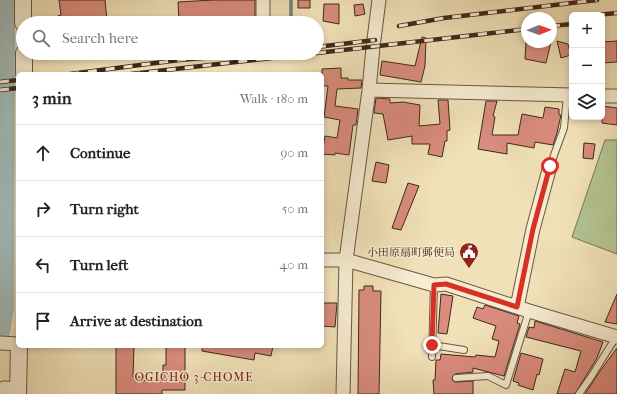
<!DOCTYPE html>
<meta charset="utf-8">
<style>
body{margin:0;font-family:"IM FELL French Canon","Noto Serif JP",serif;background:#f6f6f6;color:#222}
.controls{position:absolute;right:12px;top:12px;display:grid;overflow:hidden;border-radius:6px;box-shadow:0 2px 6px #0003}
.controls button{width:36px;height:36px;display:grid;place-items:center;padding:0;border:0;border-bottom:1px solid #e0e0e0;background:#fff;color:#222;font:20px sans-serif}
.compass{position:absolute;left:521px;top:12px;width:36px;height:36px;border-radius:50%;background:#fff;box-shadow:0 2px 6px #0003;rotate:89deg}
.stop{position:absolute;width:12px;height:12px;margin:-9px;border:3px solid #d93025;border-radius:50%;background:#fff}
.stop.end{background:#d93025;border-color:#fff;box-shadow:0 1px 4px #0008}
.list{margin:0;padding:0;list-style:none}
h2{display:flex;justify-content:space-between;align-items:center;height:52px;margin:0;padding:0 16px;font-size:17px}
h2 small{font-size:13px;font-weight:400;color:#767676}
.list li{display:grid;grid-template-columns:26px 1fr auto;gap:12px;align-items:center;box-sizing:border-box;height:56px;padding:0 16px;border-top:1px solid #e0e0e0}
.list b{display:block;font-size:15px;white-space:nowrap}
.list em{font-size:13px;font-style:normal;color:#767676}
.icon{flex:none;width:22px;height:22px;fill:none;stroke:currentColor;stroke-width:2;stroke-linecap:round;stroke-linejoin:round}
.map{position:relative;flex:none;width:617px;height:394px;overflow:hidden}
.search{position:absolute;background:#fff;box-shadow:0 2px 6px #0003;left:16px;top:16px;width:308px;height:44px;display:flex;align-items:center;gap:10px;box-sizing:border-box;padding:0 14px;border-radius:22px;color:#767676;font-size:15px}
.panel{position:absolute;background:#fff;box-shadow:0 2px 6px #0003;left:16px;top:72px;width:308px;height:276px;border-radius:6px}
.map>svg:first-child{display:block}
.green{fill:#b4c493;stroke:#787656}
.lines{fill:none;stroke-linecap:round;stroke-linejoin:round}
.stream{stroke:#78817a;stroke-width:3.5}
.river{stroke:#a0bbba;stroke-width:20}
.building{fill:#da8c7e;stroke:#3c291a}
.service-casing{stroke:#695742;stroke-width:8}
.minor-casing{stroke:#695742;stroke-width:15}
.tertiary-casing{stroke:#695742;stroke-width:18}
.service{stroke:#f6ecd1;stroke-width:6}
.minor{stroke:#f6ecd1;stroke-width:13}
.tertiary{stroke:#f6ecd1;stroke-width:16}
.rail-casing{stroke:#3c291a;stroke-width:4.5}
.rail{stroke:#f6ecd1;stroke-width:3;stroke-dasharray:9;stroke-linecap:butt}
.route{stroke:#d93025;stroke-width:5}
.labels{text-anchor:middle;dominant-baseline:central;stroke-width:3;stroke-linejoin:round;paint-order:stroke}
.poi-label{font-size:11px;fill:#3c291a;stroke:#f6ecd1;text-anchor:end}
.neighbourhood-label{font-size:12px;letter-spacing:1px;fill:#7a1f14;stroke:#f6ecd1}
</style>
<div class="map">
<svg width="617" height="394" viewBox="0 0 617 394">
<rect width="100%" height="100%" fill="#f1e1b8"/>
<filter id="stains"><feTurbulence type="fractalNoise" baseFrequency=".005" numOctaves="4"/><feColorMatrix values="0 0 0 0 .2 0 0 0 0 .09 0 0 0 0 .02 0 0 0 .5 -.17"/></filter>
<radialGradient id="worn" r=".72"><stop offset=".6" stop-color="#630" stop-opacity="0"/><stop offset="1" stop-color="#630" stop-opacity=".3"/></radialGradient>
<path class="green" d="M605,140H617V254L572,237Z"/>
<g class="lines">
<path class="stream" d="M291,0V21"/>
<path class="river" d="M0,332L4,307L5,0"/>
</g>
<path class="building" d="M59,0H105L107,21L93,23H44L43,21L61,15Z
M213,0H255V19H230V20L212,22V20L179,21L178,2Z
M298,0H310V8H298Z
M324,4H339V24L323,21Z
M363,4L365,14L355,16L354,5Z
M422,37L426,38L425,66L421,82L380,75L382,61L415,66Z
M557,41L568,44L571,55L561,58Z
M617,41V62L602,63V42Z
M526,42H551L546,63L525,59Z
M341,68V78H348V80H362L361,88L337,89L335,106L358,109L356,125H353L349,155L335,153V155L322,154L325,136L337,138L340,120L324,117L328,86H322V69Z
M376,98L390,99V103L403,102L420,105L419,126L440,124L438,100H448L450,130L447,131V141H445L442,157L428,154L430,144H412V136L388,140L383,114L374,113Z
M486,101H497L493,116L495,117L492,135H518L522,114L543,118L545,107L559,109V115H561L557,133L553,145L535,142L534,148L507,143V154L478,149Z
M602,106L617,108V125L602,123Z
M584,143L595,144L593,159L583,158Z
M376,162L389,165L386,183L372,181Z
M408,183L419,186L401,230L392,228Z
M364,286H373V291H381L379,394H358L359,290H364Z
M441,294L453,296L447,334L438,333Z
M617,294V324L605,322Z
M322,303H337L335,327L322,326Z
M485,305L519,316L517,323L520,324L504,376L473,368V372L455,374L452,378L453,381L456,382L473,381V394H434L433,380H435L436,360H440L441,354L475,357L476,355L495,357L499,341L492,339L496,326L473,318L477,307L483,309Z
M535,321L603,342L597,358L575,394H557L565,369L575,372L581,351L526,337L529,327L534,328Z
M116,346H134L133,377H142V380H163V365H166V346H185V390H162V394H116Z
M202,346H273L271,356L255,353L254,360L202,351Z
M617,348V394H585L598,374Z
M521,353L543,359L539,375L537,374L533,390L518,385L519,383L513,381Z"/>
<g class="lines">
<defs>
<path id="service" d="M550,166L564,128L567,95
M432,345L464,350
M432,357L434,285
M456,378L488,376L506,385L529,311
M579,394L591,377L616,337"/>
<path id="minor" d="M263,0V20
M369,90L572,95
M602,96H617
M322,260H346L434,285L446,284L529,311L617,337
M517,307L533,229L550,166
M0,343L18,344
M2,394L4,388L18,389
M343,394L346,260L369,90L373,47L379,0"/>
<path id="tertiary" d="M23,0V23
M24,53V74
M18,394L19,346"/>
</defs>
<use href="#service" class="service-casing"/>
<use href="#minor" class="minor-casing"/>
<use href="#tertiary" class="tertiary-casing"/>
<use href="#service" class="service"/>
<use href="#minor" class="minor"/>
<use href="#tertiary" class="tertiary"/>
<defs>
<path id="rail" d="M596,15L617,13
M399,26L444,18L597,0
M551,26L572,24
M317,47L375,40
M317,53L527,29
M70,74L179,60L263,53
M131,74L316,53
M0,82L18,80
M0,90L18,88"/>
</defs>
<use href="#rail" class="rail-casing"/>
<use href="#rail" class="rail"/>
</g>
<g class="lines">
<path class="route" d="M432,345L434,285L446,284L517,307L533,229L550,166"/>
</g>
<defs>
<symbol id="civic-pin" viewBox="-11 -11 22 30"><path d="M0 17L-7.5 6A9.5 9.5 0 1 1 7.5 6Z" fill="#8f2418" stroke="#f6ecd1"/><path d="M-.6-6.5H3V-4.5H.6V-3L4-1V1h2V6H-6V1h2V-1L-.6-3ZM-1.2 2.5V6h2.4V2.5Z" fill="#fff"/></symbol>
</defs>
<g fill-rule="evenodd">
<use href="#civic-pin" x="458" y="241" width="22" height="30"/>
</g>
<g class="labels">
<g class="poi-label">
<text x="455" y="252">小田原扇町郵便局</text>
</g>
<g class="neighbourhood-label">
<text x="194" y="377">OGICHO 3-CHOME</text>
</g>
</g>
<rect width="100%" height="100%" filter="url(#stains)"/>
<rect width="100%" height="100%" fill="url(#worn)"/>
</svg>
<div class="controls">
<button>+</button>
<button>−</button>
<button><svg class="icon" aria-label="layers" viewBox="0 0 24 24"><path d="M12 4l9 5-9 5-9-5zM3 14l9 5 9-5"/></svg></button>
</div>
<svg class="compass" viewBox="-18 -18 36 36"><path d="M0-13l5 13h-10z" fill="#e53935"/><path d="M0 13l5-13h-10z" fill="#767676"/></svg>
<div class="stop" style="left:550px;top:166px"></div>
<div class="stop end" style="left:432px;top:345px"></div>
<div class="search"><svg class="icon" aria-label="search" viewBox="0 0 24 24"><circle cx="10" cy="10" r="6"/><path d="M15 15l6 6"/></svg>Search here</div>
<section class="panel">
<h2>3 min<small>Walk · 180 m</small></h2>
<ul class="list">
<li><svg class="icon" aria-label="ahead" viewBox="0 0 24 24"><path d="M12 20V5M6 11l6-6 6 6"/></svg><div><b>Continue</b></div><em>90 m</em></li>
<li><svg class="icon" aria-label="right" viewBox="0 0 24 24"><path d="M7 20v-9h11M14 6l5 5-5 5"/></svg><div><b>Turn right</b></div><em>50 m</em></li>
<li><svg class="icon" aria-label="left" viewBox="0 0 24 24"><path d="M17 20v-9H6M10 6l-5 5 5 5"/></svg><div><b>Turn left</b></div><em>40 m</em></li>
<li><svg class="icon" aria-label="arrive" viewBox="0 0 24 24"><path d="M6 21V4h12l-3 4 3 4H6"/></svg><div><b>Arrive at destination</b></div></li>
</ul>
</section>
</div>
